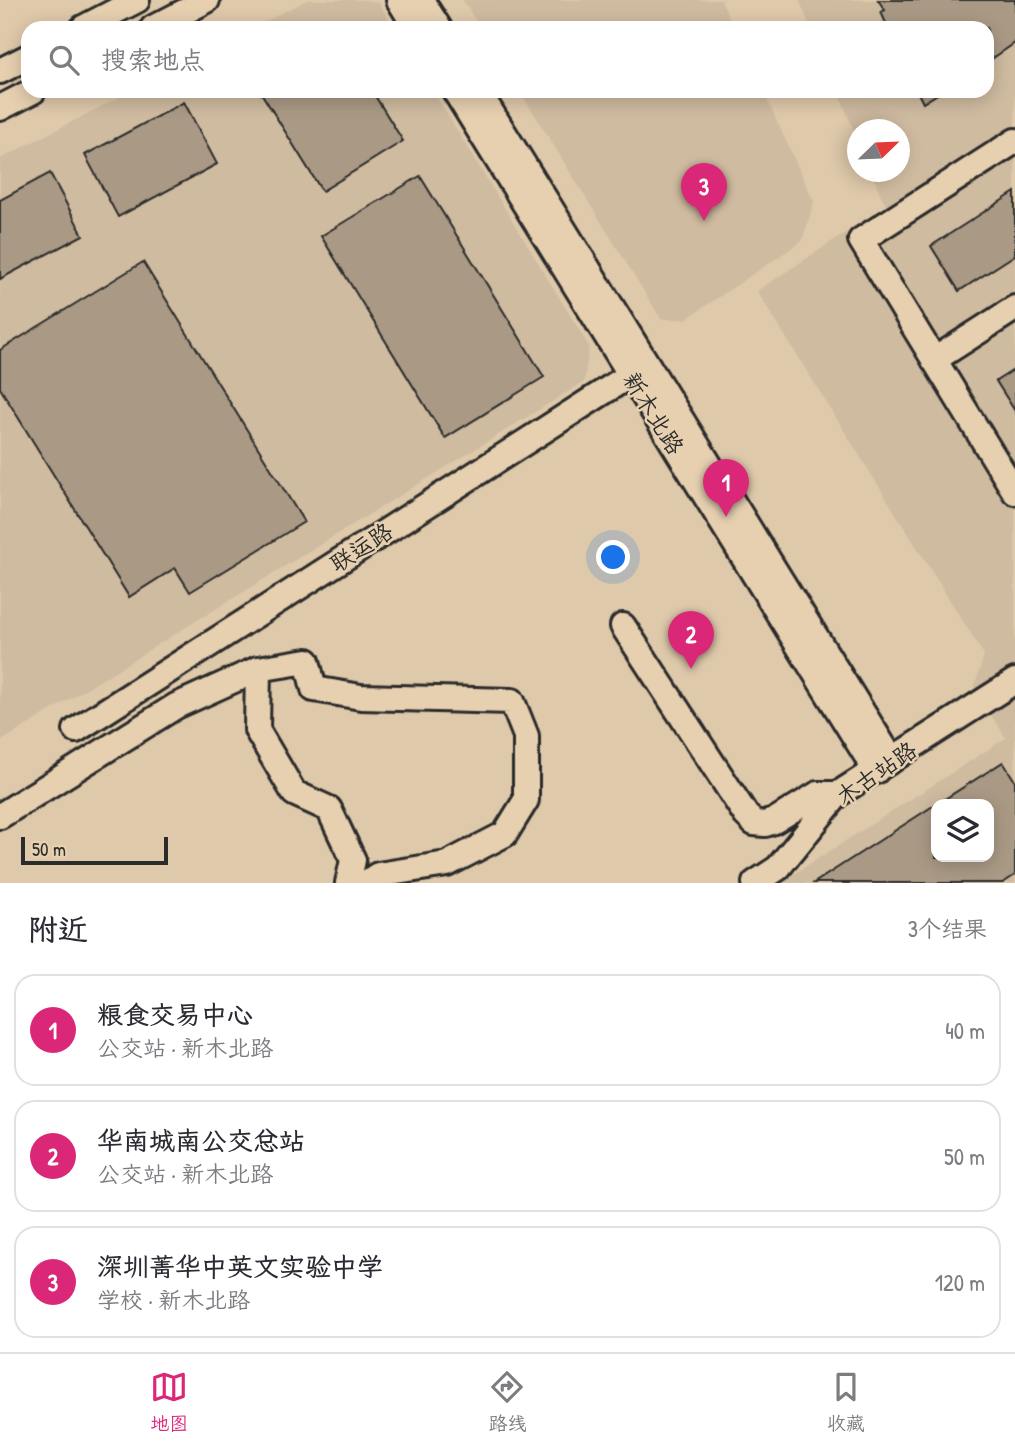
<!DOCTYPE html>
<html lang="zh">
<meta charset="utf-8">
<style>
body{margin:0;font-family:"Patrick Hand","LXGW WenKai TC",sans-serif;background:#f7f7f7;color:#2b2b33}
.controls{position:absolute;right:21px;bottom:21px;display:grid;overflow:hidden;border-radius:14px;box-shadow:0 4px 18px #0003}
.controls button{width:63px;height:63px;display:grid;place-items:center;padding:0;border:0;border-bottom:2px solid #e1e1e2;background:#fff;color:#2b2b33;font:35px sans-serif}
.compass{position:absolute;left:847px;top:119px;width:63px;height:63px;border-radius:50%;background:#fff;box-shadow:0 4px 18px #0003;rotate:67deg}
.scale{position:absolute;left:21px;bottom:18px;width:147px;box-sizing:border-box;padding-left:7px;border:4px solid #2b2b2b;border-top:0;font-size:19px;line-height:24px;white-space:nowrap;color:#2b2b2b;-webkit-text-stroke:5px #e6d0b0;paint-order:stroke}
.you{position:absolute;left:614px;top:558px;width:24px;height:24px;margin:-18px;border:5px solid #fff;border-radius:50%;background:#1a73e8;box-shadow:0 0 0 10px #1a73e833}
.badge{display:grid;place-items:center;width:46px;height:46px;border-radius:50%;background:#db2777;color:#fff;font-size:23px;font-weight:700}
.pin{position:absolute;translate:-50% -58px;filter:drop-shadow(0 2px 4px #0008)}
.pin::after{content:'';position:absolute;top:37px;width:24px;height:21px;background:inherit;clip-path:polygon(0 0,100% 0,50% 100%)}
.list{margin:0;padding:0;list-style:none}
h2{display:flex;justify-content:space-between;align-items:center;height:91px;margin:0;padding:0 28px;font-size:30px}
h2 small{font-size:23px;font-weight:400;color:#7c7c81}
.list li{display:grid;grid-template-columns:46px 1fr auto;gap:21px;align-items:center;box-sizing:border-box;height:112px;margin:0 14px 14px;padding:0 14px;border:2px solid #e1e1e2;border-radius:21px}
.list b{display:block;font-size:26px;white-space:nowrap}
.list p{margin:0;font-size:23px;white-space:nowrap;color:#7c7c81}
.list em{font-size:23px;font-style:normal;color:#7c7c81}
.icon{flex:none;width:38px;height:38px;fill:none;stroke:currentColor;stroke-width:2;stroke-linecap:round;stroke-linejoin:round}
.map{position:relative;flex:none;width:1015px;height:883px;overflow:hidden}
.search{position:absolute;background:#fff;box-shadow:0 4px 18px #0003;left:21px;right:21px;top:21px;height:77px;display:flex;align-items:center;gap:18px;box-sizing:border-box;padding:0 24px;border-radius:21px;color:#7c7c81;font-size:26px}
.sheet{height:469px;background:#fff}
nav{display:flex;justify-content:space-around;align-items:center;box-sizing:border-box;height:98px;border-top:2px solid #e1e1e2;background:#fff;font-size:19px;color:#7c7c81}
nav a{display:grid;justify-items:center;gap:4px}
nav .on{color:#db2777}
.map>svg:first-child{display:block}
.built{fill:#cfbba0;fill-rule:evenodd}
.building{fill:#aa9a85;stroke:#2b2b2b;stroke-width:2}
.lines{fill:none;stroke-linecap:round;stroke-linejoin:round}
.minor-casing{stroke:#2b2b2b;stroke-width:30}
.minor{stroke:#e6d0b0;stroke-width:24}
.labels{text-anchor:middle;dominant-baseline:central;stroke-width:5;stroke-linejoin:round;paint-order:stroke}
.street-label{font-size:23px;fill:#2b2b2b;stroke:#e6d0b0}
</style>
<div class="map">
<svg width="1015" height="883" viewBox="0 0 1015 883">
<rect width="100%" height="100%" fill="#dfc9ab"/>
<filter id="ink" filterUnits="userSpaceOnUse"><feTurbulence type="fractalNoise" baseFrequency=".0143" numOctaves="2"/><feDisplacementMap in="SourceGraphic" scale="14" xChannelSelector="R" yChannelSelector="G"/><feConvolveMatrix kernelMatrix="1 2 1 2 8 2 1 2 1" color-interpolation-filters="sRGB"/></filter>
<g filter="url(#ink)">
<path class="built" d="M307,0H366L379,3L394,28H253Z
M463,0H721L734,28H480Z
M799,0H1015V883H780L1006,738L974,689L984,655L757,291L886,206L871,172H900V130H858L857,138L838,91H987V28H811ZM936,804H989V857H936Z
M131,91H433L589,346L584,382L0,742V159Z
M520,91H763L814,202L802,241L686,319H661Z"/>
<path class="building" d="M878,0H1015V43L987,62V28H888L881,12L885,10Z
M260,91H372L403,141L322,191Z
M917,91H942L923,103Z
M184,102L217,164L118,217L85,155Z
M50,173L83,235L0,279V200Z
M420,176L544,377L445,438L321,236Z
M1015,192V255L959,291L931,246Z
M143,262L304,522L190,592L175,568L129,597L0,388V350Z
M1015,369V411L996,381Z
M1003,762L1015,781V875L1003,883H814L936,804V857H989V804H937Z"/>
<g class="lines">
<defs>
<path id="minor" d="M399,0L416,28
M421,0L439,28
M83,28L137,0
M153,28L207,0
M0,71L28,57
M455,91L876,771
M478,91L892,760
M0,108L33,91
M1015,141L861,240L1015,492
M934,360L1015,308
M623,626L746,815L754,823L765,824L774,821L818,794H838
M258,669L257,730L294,793L329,809L353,860L348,883
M76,730L644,366
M0,816L176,706L258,669L307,661L314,689L361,697L512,701L526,736V800L505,834L447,864L378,875L366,883
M755,883L778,868L838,794L1015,681"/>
</defs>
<use href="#minor" class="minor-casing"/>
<use href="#minor" class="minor"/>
</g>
</g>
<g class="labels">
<g class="street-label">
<text transform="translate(654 413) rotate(58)">新木北路</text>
<text transform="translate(361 547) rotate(-33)">联运路</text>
<text transform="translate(876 773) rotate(-35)">木古站路</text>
</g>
</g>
</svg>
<div class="controls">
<button><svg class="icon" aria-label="layers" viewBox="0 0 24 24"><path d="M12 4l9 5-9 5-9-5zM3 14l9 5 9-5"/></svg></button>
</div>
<svg class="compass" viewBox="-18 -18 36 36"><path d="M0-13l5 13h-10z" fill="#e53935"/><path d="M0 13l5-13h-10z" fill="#7c7c81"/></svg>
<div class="scale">50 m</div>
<div class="you"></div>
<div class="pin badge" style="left:726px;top:517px">1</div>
<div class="pin badge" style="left:691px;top:669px">2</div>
<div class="pin badge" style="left:704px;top:221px">3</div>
<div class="search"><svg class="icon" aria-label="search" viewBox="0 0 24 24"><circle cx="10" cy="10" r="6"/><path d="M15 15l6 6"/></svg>搜索地点</div>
</div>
<section class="sheet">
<h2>附近<small>3个结果</small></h2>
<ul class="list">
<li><span class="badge">1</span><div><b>粮食交易中心</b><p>公交站 · 新木北路</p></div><em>40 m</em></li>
<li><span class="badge">2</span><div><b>华南城南公交总站</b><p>公交站 · 新木北路</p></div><em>50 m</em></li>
<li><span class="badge">3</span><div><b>深圳菁华中英文实验中学</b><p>学校 · 新木北路</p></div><em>120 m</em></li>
</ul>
</section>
<nav>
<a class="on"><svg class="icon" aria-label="map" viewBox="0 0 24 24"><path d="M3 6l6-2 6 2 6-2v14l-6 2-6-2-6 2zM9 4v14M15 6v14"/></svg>地图</a>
<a><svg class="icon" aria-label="directions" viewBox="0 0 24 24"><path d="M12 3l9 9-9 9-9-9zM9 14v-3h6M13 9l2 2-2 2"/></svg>路线</a>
<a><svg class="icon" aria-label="saved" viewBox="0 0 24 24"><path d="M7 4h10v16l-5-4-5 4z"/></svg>收藏</a>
</nav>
